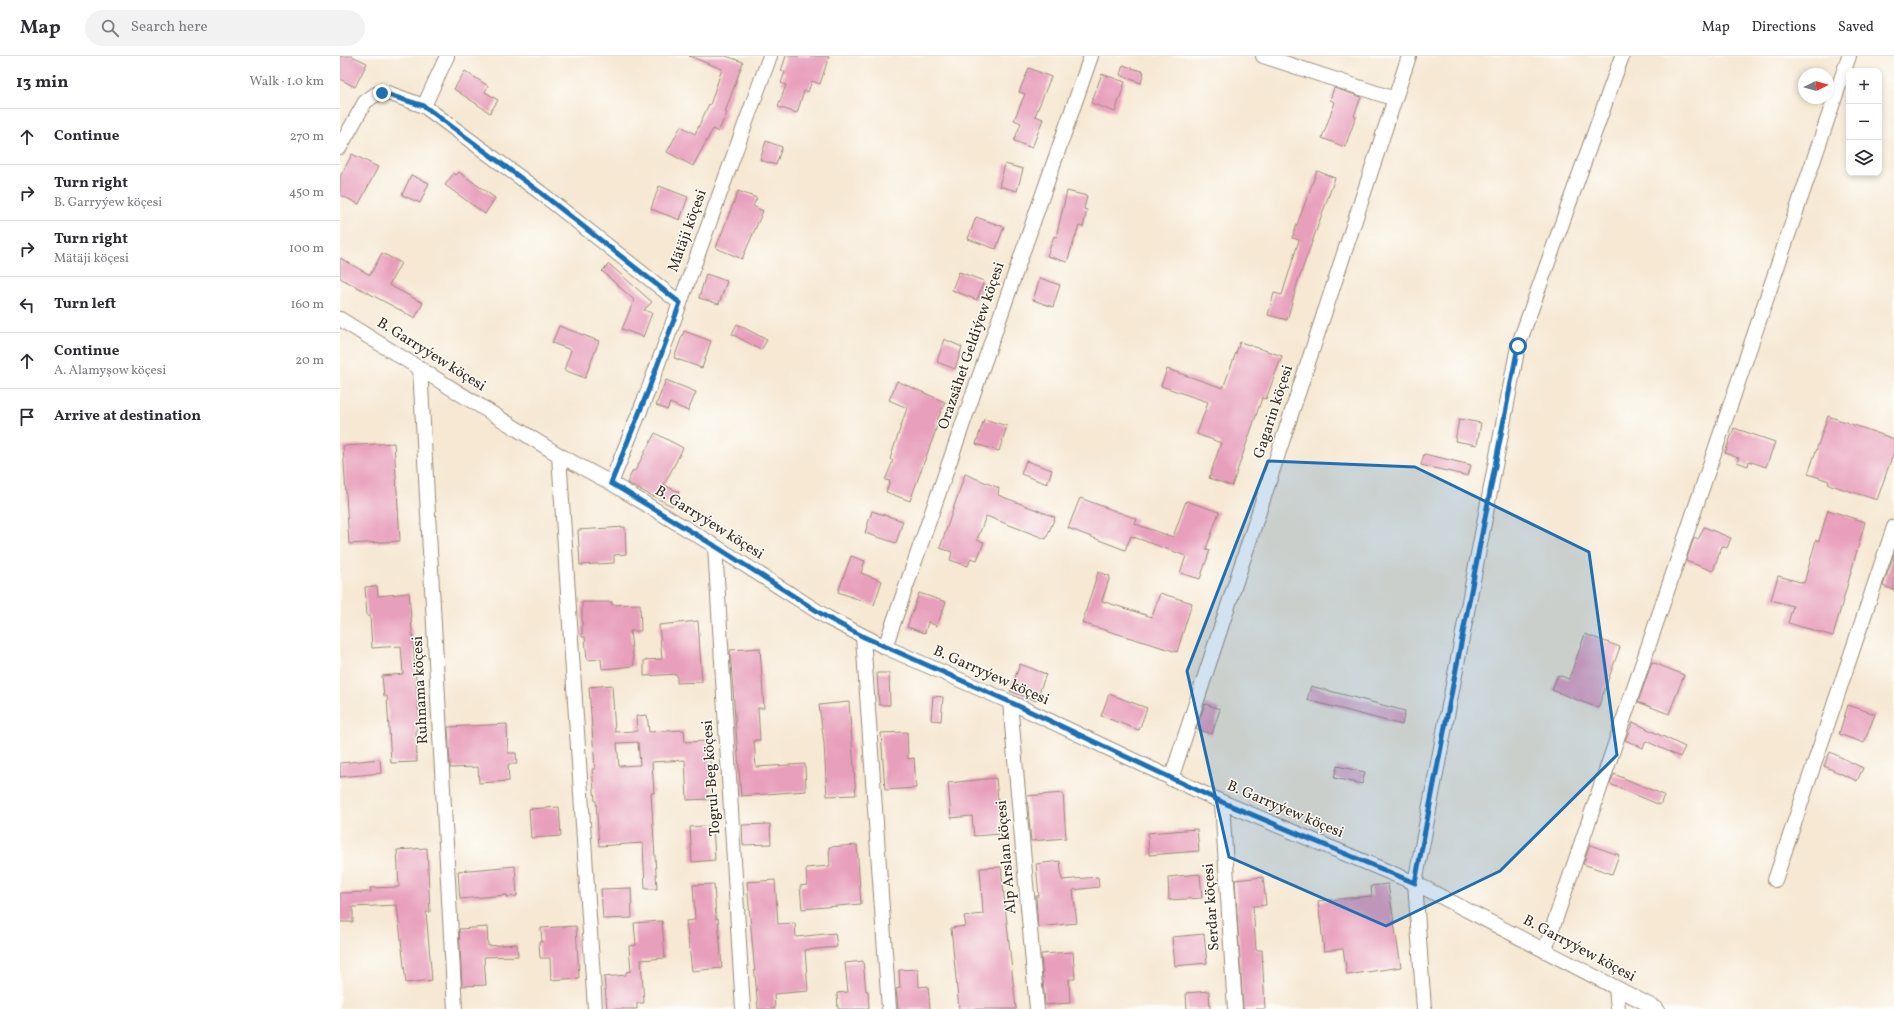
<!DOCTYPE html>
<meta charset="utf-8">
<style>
body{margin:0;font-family:Vollkorn,serif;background:#f2f2f3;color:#2b2b33}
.controls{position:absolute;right:12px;top:12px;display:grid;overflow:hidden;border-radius:8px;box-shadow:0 2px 6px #0003}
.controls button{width:36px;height:36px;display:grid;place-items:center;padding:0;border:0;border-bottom:1px solid #e1e1e2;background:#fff;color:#2b2b33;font:20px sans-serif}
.compass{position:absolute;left:1458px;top:12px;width:36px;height:36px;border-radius:50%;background:#fff;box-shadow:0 2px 6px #0003;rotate:85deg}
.stop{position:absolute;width:12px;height:12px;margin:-9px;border:3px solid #1f6fb2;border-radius:50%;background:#fff}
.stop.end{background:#1f6fb2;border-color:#fff;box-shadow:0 1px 4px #0008}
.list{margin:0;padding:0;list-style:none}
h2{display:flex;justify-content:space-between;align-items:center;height:52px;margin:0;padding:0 16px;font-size:17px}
h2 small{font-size:13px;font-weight:400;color:#7c7c81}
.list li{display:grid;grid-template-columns:26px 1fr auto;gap:12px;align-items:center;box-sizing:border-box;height:56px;padding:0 16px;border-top:1px solid #e1e1e2}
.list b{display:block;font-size:15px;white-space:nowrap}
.list p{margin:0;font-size:13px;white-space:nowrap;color:#7c7c81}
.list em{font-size:13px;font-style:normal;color:#7c7c81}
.icon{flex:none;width:22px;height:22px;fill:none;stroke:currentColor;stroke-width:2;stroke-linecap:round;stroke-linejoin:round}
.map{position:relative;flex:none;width:1554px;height:953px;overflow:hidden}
header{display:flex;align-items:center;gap:24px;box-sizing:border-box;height:56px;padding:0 20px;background:#fff;border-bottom:1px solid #e1e1e2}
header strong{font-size:19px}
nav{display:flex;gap:22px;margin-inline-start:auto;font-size:14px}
.search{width:280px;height:36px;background:#f2f2f3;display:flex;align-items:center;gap:10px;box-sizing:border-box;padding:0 14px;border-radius:22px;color:#7c7c81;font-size:15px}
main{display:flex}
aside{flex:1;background:#fff}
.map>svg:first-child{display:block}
.building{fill:#e89fbc;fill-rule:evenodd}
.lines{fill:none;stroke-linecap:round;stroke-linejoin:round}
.minor-casing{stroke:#988978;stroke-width:16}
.minor{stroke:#fff;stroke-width:14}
.route{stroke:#1f6fb2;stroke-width:5}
.marked{fill:#1f6fb2;fill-opacity:0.2;stroke:#1f6fb2;stroke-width:3;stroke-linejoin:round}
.labels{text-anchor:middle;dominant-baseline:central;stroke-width:3;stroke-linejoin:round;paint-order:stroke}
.street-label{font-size:15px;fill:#3b2a1e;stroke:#fdfcf7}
</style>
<header>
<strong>Map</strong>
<div class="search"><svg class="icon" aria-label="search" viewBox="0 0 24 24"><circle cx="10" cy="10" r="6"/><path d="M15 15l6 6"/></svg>Search here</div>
<nav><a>Map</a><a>Directions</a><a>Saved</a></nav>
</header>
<main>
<aside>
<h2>13 min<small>Walk · 1.0 km</small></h2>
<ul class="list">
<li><svg class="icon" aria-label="ahead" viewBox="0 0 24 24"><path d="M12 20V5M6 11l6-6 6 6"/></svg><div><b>Continue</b></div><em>270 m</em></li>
<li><svg class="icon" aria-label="right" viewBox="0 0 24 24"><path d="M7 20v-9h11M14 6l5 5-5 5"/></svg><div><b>Turn right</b><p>B. Garryýew köçesi</p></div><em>450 m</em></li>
<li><svg class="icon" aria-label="right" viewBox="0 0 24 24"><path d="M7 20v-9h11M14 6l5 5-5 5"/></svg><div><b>Turn right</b><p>Mätäji köçesi</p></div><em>100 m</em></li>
<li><svg class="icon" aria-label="left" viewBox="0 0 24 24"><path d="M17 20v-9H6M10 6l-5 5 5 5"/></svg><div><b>Turn left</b></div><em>160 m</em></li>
<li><svg class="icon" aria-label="ahead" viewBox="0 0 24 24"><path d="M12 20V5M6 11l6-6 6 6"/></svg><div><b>Continue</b><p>A. Alamyşow köçesi</p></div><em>20 m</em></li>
<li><svg class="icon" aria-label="arrive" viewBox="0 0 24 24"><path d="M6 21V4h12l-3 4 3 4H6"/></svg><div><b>Arrive at destination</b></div></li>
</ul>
</aside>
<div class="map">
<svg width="1554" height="953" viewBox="0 0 1554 953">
<rect width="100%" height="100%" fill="#fdfcf7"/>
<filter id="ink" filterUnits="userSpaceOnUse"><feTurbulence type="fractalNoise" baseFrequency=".025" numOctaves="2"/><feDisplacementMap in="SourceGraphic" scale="8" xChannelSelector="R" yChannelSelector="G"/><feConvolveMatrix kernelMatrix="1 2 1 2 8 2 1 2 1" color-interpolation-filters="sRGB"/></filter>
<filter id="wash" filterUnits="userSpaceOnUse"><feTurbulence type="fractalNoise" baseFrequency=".012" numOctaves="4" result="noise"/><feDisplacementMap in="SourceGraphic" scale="16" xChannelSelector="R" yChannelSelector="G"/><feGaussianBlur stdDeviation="0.9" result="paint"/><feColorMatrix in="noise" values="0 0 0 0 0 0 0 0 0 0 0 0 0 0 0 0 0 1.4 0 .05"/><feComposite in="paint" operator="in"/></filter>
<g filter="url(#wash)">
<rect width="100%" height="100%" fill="#f6e8d3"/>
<g id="blocks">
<path class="building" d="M0,0H12L27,7L15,31L0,23Z
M349,0H386L403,6L385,56L387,57L378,76L373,73L353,110L327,96L341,70L355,78L369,48L370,49L382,13Z
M446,0H489L480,28L472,25L468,36L464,35L457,57L438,51L446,29L441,27L445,16L441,15Z
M783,9L804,16L801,27L780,19Z
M689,12L711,21L695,60L703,63L692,92L674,85L681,67L674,64L685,38L679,36Z
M125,15L148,30L145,36L158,44L150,57L114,33Z
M762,18L785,26L775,56L751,47Z
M994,32L1021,41L1014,60L1016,61L1005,91L982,82L995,46L990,44Z
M426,85L442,91L436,109L420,104Z
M12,98L38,111L19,148L0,139V121Z
M665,108L683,113L677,135L659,130Z
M977,115L995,122L958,225L947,264L928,259L934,237L942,239L959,184L952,182Z
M119,116L155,142L145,158L105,129L114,117L116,119Z
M71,119L89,127L80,147L62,139Z
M319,130L348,141L340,164L311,153Z
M398,135L417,142L413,150L423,155L402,203L376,192Z
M727,135L747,140L744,153L747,154L743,171L739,170L727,206L707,200L714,180L716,181Z
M636,161L664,171L656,193L628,183Z
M42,197L61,207L49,229L83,247L75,262L0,222V202L30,219Z
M269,208L312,246L304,254L312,257L303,281L282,273L294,244L262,215Z
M619,216L644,225L637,244L612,234Z
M366,218L387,225L379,248L359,242Z
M700,222L720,229L713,251L693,244Z
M397,268L427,284L421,294L392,278Z
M219,270L259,285L245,322L224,314L231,294L212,287Z
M344,275L371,285L362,312L334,302Z
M604,283L622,291L615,313L597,306Z
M900,286L942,300L926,343L922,342L892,430L869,422L881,387L857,378L868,346L821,330L827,313L883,332Z
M326,324L356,336L348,355L330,347L327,354L316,349Z
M557,325L605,346L596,367L598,368L570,445L546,436L550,425L545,424L553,405L550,403L567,352L549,344Z
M1488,360L1554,383V395L1537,444L1488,428L1489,425L1468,418Z
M644,363L667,370L659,395L636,388Z
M1119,363L1141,367L1137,389L1115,385Z
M1394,372L1435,386L1426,411L1409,405L1408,410L1397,406L1399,402L1385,397Z
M315,377L343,392L324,429L339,436L332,450L287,427L293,414L295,415Z
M54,387L60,485L9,488L3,390Z
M1084,398L1131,409L1128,420L1081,409Z
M686,405L712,414L707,428L681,418Z
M625,418L659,432L658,439L715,461L706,483L646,460L637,484L644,486L637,504L631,502L628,510L610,504L612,496L600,492Z
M740,442L797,463L795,468L833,481L846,445L879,456L866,493L870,494L860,523L840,517L846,500L791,480L785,494L728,472Z
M1488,454L1525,466L1493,580L1448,567L1453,550L1431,544L1438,520L1464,527L1476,484L1479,485Z
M532,455L563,465L556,487L525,477Z
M285,471L286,498L274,499V507L240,509L238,474Z
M1364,471L1391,482L1387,492L1382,490L1373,515L1346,505L1354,482L1358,484Z
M1554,498V534L1543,530Z
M511,500L525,505L521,517L542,525L534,549L498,536Z
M758,516L770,520L762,545L812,561L820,537L852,547L837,596L742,567Z
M37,530L38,540L69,537L80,673H76L77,706L51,707L47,640H44L42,620L63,618L61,590L32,592L30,560H27L25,531Z
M579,537L606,546L597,570L588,566L585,577L567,571Z
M242,546H272V549L300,548L301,575H290L294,610L262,613L261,603L247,604L245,581H242Z
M358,565L362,626L337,627V618L304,620V604L322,603L319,569Z
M1245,578L1280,591L1258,652L1212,634L1218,619L1229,623Z
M420,592L424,652H418L420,684H414L416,711L465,708L466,735L401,740L390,594Z
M1312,606L1344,619L1329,658L1298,646Z
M680,608L706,618L696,645L670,635Z
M537,617H549L550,649H539Z
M272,629L275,676L297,675L296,660L307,659L309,676L344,674L345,686L369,685L372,743L347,744L345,704L312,706L314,737H311L317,833H305L303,787L259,790L256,745H255L252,713H255L249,631ZM298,686L300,709L279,710L277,687Z
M971,630L1065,655L1062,669L967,644Z
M769,638L807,652L799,674L761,660Z
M593,640L603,641L601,665L591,664Z
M509,646L516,739L487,740L484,687L479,649Z
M865,648L880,653L872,678L856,673Z
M1508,649L1535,658L1524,687L1499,678Z
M1293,666L1345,691L1340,701L1306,685L1303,692L1285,684Z
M167,668L168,697H176L177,708H168L169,725L139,727L138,711L110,712L108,671Z
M567,676L568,703L574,702L576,732L545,734L541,677Z
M1490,696L1523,712L1517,725L1484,710Z
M40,703L41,717L0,721V707Z
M997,710L1025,716L1022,728L994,722Z
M1274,718L1324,739L1320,749L1270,728Z
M656,722L661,778L634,780L632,760L611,762L608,727Z
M723,737L726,782L691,785L687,740Z
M219,751L221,780L191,782L189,753Z
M430,768L431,788L403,789L402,769Z
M373,769L375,804L352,806L350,771Z
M857,773L859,795L809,799L808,777Z
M517,789L521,848L462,853L460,830L467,829L466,812L490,810L489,791Z
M1250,789L1279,799L1272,818L1243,808Z
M87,792L90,856H86L92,924L66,927L57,849L13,851V866H0V837L31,836L30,832L59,831L57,794Z
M720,805L722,824L758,821L759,831L733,834L737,867L698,871L696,840H699L696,808Z
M175,810L177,840L167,841V839L120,843L118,815Z
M661,811L676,953H619L611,872L626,870L624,860L643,858L640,812Z
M860,818L862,842L829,844L828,821Z
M923,821L926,849L913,850L916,894H922L925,953H903L895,824Z
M435,824L438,868L455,867L456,881L495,877L497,891L465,894L468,935L434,938L435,953H418L407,826Z
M374,828L376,863L378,862L382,912L352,915L346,865L355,864L353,829Z
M1048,828L1061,911L1007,919L1003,893L984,895L978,845L1032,840L1031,830Z
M291,832L292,862L263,863L261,833Z
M322,865L325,902L301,904L304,947H297V953H267L264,921L286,919V916L291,915L289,890L296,889L294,867Z
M236,870L239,922L211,924L210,902H200L199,886H202L201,872Z
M147,871L148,890L177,888L178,900L144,901L146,929L122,930L119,873Z
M864,878L867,907L835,910L832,881Z
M733,896L735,923H729L730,947L705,949L701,898Z
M523,905L526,935H528L529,953H498L497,937L508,936L505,907Z
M578,913L579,931L588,930L590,953H558L556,933L560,932L559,914Z
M869,935L870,953H847L846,937Z"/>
</g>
</g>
<g filter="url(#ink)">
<use href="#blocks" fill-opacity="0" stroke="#988978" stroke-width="1"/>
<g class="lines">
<defs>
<path id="minor" d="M923,0L1055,43
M84,50L107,0
M0,91L25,46L36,38L48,37L84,50L201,137L340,247
M0,263L219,399L271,427L375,490L488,562L545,591L670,646L882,746L1075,827L1317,953
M80,312L115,953
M219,399L255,953
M271,427L308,335L430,0
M375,490L403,953
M523,581L549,953
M545,591L751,0
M670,646L697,953
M831,723L1069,0
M882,746L895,953
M1435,824L1554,471
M1205,894L1509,0
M1276,932L1278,953
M1084,953L1075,827L1178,290L1282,0"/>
</defs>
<use href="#minor" class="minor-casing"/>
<use href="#minor" class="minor"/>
</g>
</g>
<g class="lines" filter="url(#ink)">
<path class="route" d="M42,37L84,50L201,137L340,247L308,335L271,427L375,490L488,562L524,581L670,646L882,746L1075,827L1178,290"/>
</g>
<path class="marked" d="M928,405L1075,411L1249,496L1277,699L1160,815L1046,870L889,801L847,615Z"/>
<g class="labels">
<g class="street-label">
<text transform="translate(348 175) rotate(-70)">Mätäji köçesi</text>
<text transform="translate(632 290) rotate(-71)">Orazsähet Geldiýew köçesi</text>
<text transform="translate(91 299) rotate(32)">B. Garryýew köçesi</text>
<text transform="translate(934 356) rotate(-72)">Gagarin köçesi</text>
<text transform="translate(369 467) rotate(32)">B. Garryýew köçesi</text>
<text transform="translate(651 620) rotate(24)">B. Garryýew köçesi</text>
<text transform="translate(81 634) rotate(-93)">Ruhnama köçesi</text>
<text transform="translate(372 722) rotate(-94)">Togrul-Beg köçesi</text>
<text transform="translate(945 754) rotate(23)">B. Garryýew köçesi</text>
<text transform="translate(667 801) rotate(-95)">Alp Arslan köçesi</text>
<text transform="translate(872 851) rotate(-94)">Serdar köçesi</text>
<text transform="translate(1239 893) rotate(28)">B. Garryýew köçesi</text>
</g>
</g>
</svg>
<div class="controls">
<button>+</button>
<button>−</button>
<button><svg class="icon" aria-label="layers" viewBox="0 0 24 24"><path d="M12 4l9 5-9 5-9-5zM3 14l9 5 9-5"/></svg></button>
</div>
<svg class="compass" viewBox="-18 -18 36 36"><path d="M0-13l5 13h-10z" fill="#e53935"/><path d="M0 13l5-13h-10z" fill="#7c7c81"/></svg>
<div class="stop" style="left:1178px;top:290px"></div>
<div class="stop end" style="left:42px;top:37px"></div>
</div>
</main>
